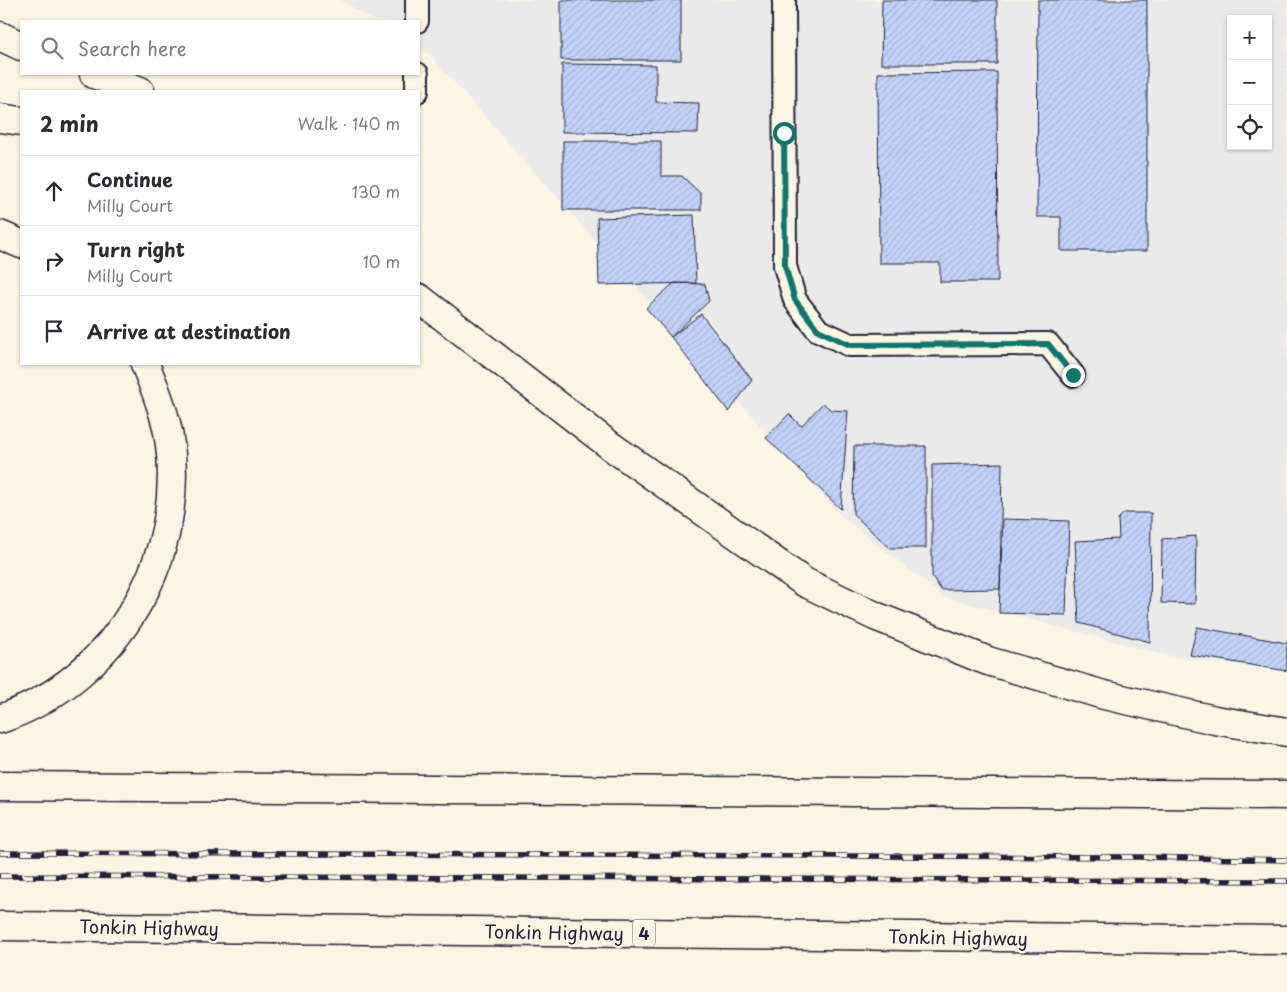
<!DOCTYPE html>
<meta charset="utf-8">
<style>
body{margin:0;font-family:"Playpen Sans",sans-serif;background:#f2f2f3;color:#2b2b33}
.controls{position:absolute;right:15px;top:15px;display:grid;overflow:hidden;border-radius:0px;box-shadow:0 1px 4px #0004}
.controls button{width:45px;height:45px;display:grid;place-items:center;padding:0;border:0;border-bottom:1px solid #e1e1e2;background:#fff;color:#2b2b33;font:25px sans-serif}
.stop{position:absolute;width:15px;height:15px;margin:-11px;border:4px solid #0f766e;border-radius:50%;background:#fff}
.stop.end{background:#0f766e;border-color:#fff;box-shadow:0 1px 5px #0008}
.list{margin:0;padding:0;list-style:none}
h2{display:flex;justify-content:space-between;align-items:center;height:65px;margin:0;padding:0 20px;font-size:21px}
h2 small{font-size:16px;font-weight:400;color:#7c7c81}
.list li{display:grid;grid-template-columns:32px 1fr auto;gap:15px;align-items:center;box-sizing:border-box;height:70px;padding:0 20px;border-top:1px solid #e1e1e2}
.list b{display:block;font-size:19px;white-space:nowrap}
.list p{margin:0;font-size:16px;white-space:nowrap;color:#7c7c81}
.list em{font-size:16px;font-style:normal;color:#7c7c81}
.icon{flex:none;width:28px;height:28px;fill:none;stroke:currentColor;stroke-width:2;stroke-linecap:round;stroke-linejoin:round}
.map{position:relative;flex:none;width:1287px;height:992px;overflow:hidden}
.search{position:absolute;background:#fff;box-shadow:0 1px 4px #0004;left:20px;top:20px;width:400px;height:55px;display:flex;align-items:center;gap:12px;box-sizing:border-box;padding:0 18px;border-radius:0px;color:#7c7c81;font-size:19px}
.panel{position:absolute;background:#fff;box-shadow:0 1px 4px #0004;left:20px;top:90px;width:400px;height:275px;border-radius:0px}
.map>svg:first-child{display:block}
.built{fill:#ebeaeb;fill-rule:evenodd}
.building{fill:url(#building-hatch);stroke:#22223b}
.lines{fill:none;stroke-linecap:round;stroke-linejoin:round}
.street-casing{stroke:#22223b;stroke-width:26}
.highway-casing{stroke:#22223b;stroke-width:31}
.street{stroke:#fcf5e5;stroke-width:22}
.highway{stroke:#fcf5e5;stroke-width:28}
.rail-casing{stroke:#22223b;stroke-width:5.5}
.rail{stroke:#fcf5e5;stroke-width:4;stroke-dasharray:11;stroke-linecap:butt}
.route{stroke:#0f766e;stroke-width:6}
.labels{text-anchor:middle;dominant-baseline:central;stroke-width:5;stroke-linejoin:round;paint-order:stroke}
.shield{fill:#fcf5e5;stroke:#63616e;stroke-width:1}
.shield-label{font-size:16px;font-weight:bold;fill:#22223b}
.street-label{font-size:18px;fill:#22223b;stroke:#fcf5e5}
</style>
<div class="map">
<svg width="1287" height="992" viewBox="0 0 1287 992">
<defs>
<pattern id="building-hatch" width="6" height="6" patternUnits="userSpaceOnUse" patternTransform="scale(1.25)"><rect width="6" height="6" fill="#c2d2f8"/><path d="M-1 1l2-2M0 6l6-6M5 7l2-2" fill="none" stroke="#a6b4d6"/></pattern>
</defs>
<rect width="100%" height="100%" fill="#fcf5e5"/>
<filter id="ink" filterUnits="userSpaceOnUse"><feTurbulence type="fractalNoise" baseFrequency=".02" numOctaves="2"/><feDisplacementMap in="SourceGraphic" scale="10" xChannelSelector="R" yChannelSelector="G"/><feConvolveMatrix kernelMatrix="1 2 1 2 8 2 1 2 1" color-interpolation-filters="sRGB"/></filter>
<g filter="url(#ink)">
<path class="built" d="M340,0H1287V672L1169,656L944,597L840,515L430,55L419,48V21H375ZM1231,19H1268V146H1231Z"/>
<path class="building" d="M561,0H681V60H561Z
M882,0H997V64H881Z
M1038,0H1147V251H1061V217H1037Z
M562,64L656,65V102L699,103L698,133L562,132Z
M997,72L998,282H940V263H879L878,73Z
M563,141H661V176H682L701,194V210H563Z
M694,215L696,283L599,285L597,218Z
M674,283L705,284L709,301L671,337L646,308Z
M701,314L752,380L729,412L671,337Z
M823,403L831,410L848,411L841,509L766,438L789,414L801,426Z
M854,446H926V548H890L853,514Z
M1002,463L1000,589L941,590L932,576V465Z
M1124,513H1151L1150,642L1079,623L1075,541L1119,539L1118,519Z
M1003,519L1069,521L1066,615L999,613Z
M1196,536L1195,604L1161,603L1162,539Z
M1197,627L1287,643V671L1190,655Z"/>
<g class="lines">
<defs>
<path id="street" d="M417,0V21
M784,0L785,266L795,300L818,330L850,345L1048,344L1073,375
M417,74V91"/>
<path id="highway" d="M0,36L21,46
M94,74L140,91
M0,118L21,121
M0,235L21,244
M419,298L612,447L804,582L875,616L988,661L1104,695L1215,720L1287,732
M0,719C117,679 190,554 168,432C163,408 154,386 145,364
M0,786L1287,795
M0,926L1287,940"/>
</defs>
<use href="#street" class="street-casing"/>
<use href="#highway" class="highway-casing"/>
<use href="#street" class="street"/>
<use href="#highway" class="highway"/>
<defs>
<path id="rail" d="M0,853L1138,857L1287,860
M0,876L1287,881"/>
</defs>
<use href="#rail" class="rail-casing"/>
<use href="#rail" class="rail"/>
</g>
</g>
<g class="lines" filter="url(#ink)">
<path class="route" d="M784,133L785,266L795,300L818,330L850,345L1048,344L1073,375"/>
</g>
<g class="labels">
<rect class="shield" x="633" y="919.5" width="22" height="27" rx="4"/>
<g class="shield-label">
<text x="644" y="933">4</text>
</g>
<g class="street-label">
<text transform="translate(149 927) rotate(1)">Tonkin Highway</text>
<text transform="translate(554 932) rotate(1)">Tonkin Highway</text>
<text transform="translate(958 937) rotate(1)">Tonkin Highway</text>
</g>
</g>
</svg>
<div class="controls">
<button>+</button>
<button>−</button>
<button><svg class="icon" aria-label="locate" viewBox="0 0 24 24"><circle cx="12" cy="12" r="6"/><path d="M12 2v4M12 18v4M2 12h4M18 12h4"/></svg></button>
</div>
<div class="stop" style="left:784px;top:133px"></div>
<div class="stop end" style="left:1073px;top:375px"></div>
<div class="search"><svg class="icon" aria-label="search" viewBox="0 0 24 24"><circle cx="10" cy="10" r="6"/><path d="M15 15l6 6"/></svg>Search here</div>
<section class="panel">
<h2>2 min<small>Walk · 140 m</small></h2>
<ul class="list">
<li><svg class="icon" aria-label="ahead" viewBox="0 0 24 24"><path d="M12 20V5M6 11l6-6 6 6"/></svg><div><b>Continue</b><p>Milly Court</p></div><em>130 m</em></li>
<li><svg class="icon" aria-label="right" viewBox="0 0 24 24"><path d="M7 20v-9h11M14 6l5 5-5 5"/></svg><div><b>Turn right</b><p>Milly Court</p></div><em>10 m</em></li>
<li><svg class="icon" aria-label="arrive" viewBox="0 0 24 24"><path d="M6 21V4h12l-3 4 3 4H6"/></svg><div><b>Arrive at destination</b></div></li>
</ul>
</section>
</div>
